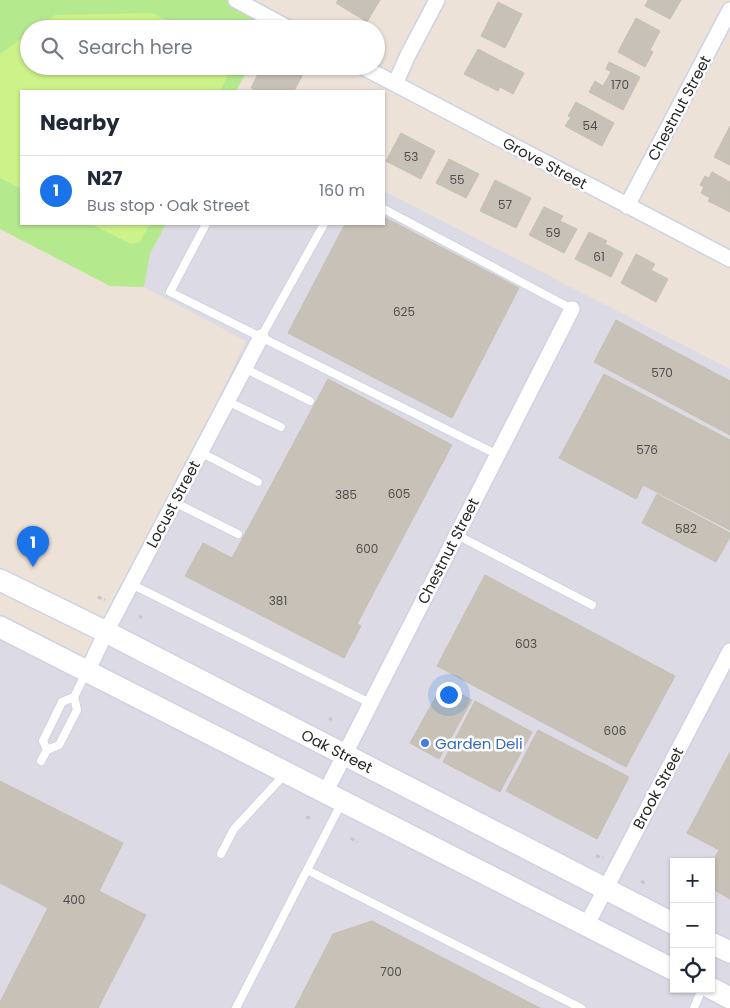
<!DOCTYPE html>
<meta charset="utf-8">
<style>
body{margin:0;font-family:Poppins,sans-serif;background:#f6f6f7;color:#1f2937}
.controls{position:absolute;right:15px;bottom:15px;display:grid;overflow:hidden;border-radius:0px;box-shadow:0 1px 4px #0004}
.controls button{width:45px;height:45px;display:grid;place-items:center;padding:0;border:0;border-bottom:1px solid #e0e1e3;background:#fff;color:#1f2937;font:25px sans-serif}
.you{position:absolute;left:448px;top:694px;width:18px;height:18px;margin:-12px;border:4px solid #fff;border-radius:50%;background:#1a73e8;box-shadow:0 0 0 8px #1a73e833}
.badge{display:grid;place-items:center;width:32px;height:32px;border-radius:50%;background:#1a73e8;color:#fff;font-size:16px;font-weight:700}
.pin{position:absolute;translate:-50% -41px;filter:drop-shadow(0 1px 2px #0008)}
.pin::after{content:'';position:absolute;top:26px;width:18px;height:15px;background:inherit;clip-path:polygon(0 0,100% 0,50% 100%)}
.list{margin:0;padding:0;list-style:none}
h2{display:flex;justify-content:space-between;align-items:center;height:65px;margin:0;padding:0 20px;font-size:21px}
h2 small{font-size:16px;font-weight:400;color:#747a83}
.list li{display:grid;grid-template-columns:32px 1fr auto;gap:15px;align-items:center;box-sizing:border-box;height:70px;padding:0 20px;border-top:1px solid #e0e1e3}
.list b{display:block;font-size:19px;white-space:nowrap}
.list p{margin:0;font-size:16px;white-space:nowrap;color:#747a83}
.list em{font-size:16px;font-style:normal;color:#747a83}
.icon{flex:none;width:28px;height:28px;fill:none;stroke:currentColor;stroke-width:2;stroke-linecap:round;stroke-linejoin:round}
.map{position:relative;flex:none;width:730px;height:1008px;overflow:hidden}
.search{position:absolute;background:#fff;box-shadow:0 1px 4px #0004;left:20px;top:20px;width:365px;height:55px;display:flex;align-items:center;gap:12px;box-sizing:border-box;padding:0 18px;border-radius:28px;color:#747a83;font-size:19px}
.panel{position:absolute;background:#fff;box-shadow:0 1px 4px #0004;left:20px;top:90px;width:365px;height:135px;border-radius:0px}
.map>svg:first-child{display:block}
.industrial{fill:#dcdae4;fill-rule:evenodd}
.green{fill:#b4e98e}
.pitch{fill:#ccf289}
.building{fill:#c7c1b7;stroke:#c8bfb2}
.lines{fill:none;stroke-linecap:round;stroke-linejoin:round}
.lane-casing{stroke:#cdd3e3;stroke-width:10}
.street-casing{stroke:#cdd3e3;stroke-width:18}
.secondary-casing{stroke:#cdd3e3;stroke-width:24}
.path{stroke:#c7c7c7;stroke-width:3;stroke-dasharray:4 2.5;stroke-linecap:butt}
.lane{stroke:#fff;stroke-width:8}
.street{stroke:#fff;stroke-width:15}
.secondary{stroke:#fff;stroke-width:21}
.shop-dot{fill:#3f7fe0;stroke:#fff;stroke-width:2}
.labels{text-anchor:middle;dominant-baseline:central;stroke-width:5;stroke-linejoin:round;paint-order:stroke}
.number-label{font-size:12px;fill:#504e4c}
.street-label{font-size:15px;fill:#282828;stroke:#fff}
.shop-label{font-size:15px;fill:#366cbe;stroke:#fff;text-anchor:start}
</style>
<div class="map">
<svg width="730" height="1008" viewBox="0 0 730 1008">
<rect width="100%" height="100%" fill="#ede2d8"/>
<path class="industrial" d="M384,191L730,369V1008H0V623L90,669L246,341L144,287L150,254L166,224H384ZM674,862H711V989H674Z"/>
<path class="green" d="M0,0H232L273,22L269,29H29V66H250L236,91H21V224H166L150,254L144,287L110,286L0,229Z"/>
<path class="pitch" d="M152,13L184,29H35L55,15Z
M29,33V66H233L220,91H21V189L0,178V54Z
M91,224H150L140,242L131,244Z"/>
<path class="building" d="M338,0H380L367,22L336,3Z
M648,0H681L670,19L645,6Z
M498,2L522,14L505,48L481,36Z
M636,18L660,31L650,50L653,52L645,67L618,52Z
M478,49L524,73L513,94L500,87L498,91L464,74Z
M609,62L640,77L623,110L589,92L595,81L603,86L611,72L606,69Z
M262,66H283L302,76L294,91H257L251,88Z
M576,102L614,123L602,146L565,126L571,117L568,116Z
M730,126V165L714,157Z
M401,133L435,151L421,179L386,161Z
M449,159L479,174L466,198L436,183Z
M712,172L730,182V212L708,201L710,198L701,193L704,187L700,185L705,176L709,178Z
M495,180L531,198L516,228L480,211Z
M544,207L563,216L560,221L577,229L564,253L529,235Z
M384,217L519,288L452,418L288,333L345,224H384Z
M589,232L607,241L605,244L623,253L611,277L575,259Z
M636,254L655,264L651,270L668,279L656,302L621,283Z
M616,320L730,381V435L594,362Z
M604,374L730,440V530L643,485L636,499L559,458Z
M328,379L452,445L357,624L361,626L344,658L185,576L203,543L232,558Z
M657,494L730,533V537L716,562L642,523Z
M485,575L675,676L626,767L437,666Z
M443,684L472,700L439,759L410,743Z
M475,701L532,732L500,792L443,762Z
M538,730L629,777L597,839L506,791Z
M730,752V899L711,888V865L719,850L687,833Z
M0,781L123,843L99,891L146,915L98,1008H0V1002L48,908L0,883Z
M372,921L540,1008H295L333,934Z"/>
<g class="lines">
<defs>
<path id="lane" d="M384,209L572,309
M206,224L170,292L498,455
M261,337L324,224
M244,368L310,401
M227,401L281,427
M200,452L258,482
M174,502L238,534
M457,535L592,605
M131,584L370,703
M47,750L43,741L62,702L74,697L86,673
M41,761L47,750L59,745L77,710L74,697
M221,854L234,829L285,774
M307,870L581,1008
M236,1008L342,802
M694,1008L702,989"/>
<path id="street" d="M236,0L290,29
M361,66L730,259
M395,84L408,55L437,0
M627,206L730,10
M87,672L106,632L261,337
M325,793L572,309
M586,926L730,651"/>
<path id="secondary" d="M0,580L106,632L674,924
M0,627L674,970
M711,943L730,952
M711,988L730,998"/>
</defs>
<use href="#lane" class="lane-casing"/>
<use href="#street" class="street-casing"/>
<use href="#secondary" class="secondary-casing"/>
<path class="path" d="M98,597L105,600
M139,616L142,618
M329,718L332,720
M306,817L310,818
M351,838L357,842
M596,856L603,858
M641,881L646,884"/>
<use href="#lane" class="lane"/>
<use href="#street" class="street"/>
<use href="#secondary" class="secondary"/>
</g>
<circle class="shop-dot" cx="425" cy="743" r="5"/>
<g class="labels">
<g class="number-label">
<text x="620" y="84">170</text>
<text x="590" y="125">54</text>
<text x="411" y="156">53</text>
<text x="457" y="179">55</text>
<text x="505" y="204">57</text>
<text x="553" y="232">59</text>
<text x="599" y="256">61</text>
<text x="404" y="311">625</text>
<text x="662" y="372">570</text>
<text x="647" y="449">576</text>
<text x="399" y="493">605</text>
<text x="346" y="494">385</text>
<text x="686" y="528">582</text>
<text x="367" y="548">600</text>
<text x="278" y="600">381</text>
<text x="526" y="643">603</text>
<text x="615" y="730">606</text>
<text x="74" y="899">400</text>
<text x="391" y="971">700</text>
</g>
<g class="street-label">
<text transform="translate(679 108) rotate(-62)">Chestnut Street</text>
<text transform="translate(545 163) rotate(28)">Grove Street</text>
<text transform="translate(173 504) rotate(-62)">Locust Street</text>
<text transform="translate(448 551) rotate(-63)">Chestnut Street</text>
<text transform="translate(337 751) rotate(27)">Oak Street</text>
<text transform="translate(658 788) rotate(-62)">Brook Street</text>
</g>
<g class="shop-label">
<text x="435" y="743">Garden Deli</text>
</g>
</g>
</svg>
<div class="controls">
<button>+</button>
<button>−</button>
<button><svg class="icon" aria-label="locate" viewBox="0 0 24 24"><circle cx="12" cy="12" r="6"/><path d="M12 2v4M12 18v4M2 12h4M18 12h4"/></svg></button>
</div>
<div class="you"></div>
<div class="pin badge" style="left:33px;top:567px">1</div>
<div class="search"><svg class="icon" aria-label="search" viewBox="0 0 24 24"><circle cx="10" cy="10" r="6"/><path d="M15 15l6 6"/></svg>Search here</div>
<section class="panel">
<h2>Nearby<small></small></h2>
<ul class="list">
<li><span class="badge">1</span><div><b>N27</b><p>Bus stop · Oak Street</p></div><em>160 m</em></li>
</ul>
</section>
</div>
